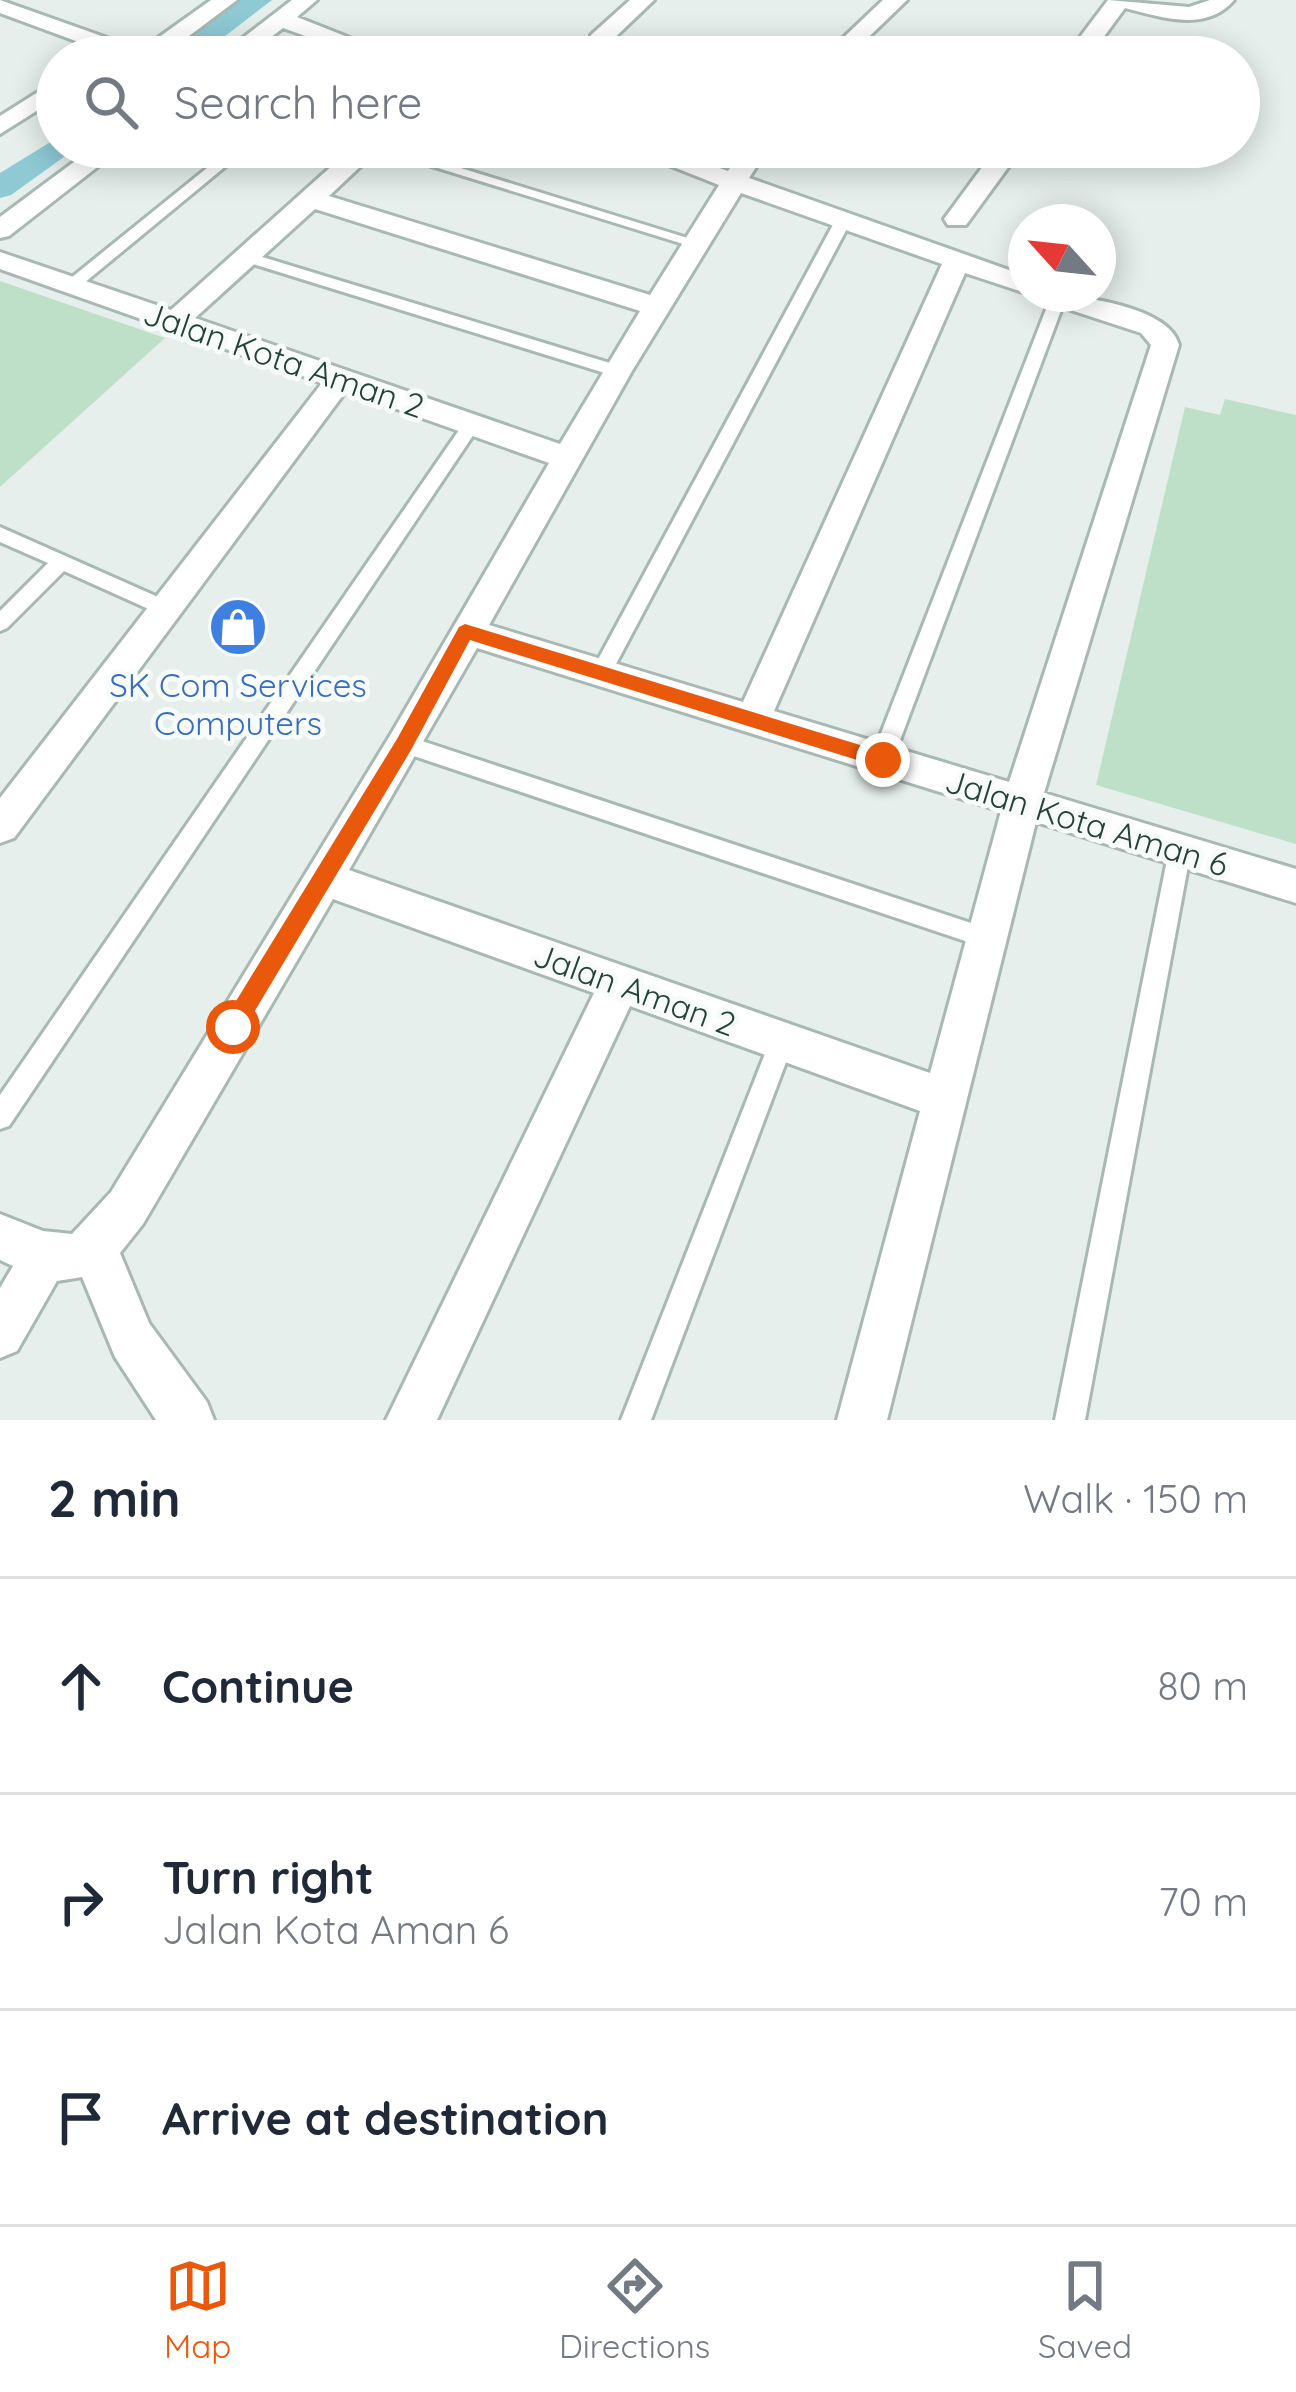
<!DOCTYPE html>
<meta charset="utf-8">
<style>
body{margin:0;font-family:Quicksand,sans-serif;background:#f6f6f7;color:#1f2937}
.compass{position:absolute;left:1008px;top:204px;width:108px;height:108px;border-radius:50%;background:#fff;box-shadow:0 6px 30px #0003;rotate:297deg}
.stop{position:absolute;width:36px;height:36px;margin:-27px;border:9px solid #ea580c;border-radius:50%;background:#fff}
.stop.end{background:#ea580c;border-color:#fff;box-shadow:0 3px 12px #0008}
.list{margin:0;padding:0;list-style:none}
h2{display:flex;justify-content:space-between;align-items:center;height:156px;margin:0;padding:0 48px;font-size:51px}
h2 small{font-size:39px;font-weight:400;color:#747a83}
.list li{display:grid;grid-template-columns:78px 1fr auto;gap:36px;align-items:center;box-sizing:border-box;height:216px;padding:0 48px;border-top:3px solid #e0e1e3}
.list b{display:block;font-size:45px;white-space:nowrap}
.list p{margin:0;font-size:39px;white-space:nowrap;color:#747a83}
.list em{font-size:39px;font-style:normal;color:#747a83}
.icon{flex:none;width:66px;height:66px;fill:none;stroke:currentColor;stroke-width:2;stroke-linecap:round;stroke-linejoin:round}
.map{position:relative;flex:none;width:1296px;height:1420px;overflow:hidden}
.search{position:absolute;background:#fff;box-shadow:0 6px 30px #0003;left:36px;right:36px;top:36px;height:132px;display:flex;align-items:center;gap:30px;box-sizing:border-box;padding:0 42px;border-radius:66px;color:#747a83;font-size:45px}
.sheet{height:804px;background:#fff}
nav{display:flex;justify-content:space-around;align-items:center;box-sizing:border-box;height:168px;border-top:3px solid #e0e1e3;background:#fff;font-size:33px;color:#747a83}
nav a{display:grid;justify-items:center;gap:6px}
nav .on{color:#ea580c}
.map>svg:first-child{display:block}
.green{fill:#bfe0c8}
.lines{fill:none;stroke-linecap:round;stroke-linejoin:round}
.canal{fill:#8ec9d4;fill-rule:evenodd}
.lane-casing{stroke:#a8b8b2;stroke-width:6}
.street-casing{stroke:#a8b8b2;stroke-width:6}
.lane{fill:#fff;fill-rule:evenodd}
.street{fill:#fff;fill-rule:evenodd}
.route{fill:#ea580c}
.labels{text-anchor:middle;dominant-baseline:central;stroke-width:10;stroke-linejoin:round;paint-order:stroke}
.street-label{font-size:33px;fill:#24423a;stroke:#f7fbf9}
.shop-label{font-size:33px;fill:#366cbe;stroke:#f7fbf9}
</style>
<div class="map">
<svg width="1296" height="1420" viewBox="0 0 1296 1420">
<rect width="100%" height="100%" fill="#e6efeb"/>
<path class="green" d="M0,281L165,338L0,487Z
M1225,399L1296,415V844L1096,785L1185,407L1220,415Z"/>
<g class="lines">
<path class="canal" d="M240,0H272L198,57H173L175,47Z
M57,138V147H73L68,154L11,195L0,198V173Z"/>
<defs>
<path id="lane" d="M233,147H249L78,288H66V282Z
M370,147H393L707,244L705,247H693Z
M843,216L851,221L608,679H594L591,673L594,667L835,221Z
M246,252L623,367L626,371L617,377L611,375L240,260V254Z
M1052,294L1066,297L893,759L890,765H874L871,759Z
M472,418L481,424L478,428L9,1126L0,1129V1095L466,420Z
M0,527L176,605L179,610L169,617L162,615L64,571L7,628L0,631V611L48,563L0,542Z
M404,735L989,929L997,932L1001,939L997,946L989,949L396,750L393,744L396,738Z
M1180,840L1188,843L1191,850L1085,1420H1055L1169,850L1172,843Z
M782,1030L791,1033L794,1041L651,1420H621L770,1041L773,1033Z"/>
<path id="street" d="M0,0L141,50L211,0H237L161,57H119L0,13Z
M292,0H317L297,17L398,57H364L283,28L245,57H218Z
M630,0H654L607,45H591V35Z
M883,0H907L848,57H823Z
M1108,0L1189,7L1210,0H1234C1206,33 1161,17 1125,8L1089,57H1065Z
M57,80V98L0,134V116Z
M94,147H123L9,236L0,238V217Z
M353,147H381L329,196L650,295L719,185L623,147H660L728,171L743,147H769L749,178L1026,276V293L965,273L774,711L1009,782L1151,345L1141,333L1040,300L1036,294C1072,294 1169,305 1179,345L1044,793L1296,869V903L1036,822L887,1420H837L920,1111L630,1006L437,1420H386L594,993L333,899L143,1224L120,1253L149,1323L207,1402L214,1420H156L115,1357L82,1277L57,1281L17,1351L0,1358V1288L13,1266L0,1260V1214L43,1231L72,1234L111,1192L391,734L549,463L346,391L14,838L0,843V798L322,383L0,269V252L171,310ZM741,193L942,264L743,702L489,625L632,371ZM315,209L640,311L560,444L195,318ZM477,648L1001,811L930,1073L349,870Z
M997,147H1023L966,225H948L944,219Z"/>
</defs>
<use href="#lane" class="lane-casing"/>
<use href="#street" class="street-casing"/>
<use href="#lane" class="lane"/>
<use href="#street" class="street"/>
</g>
<path class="route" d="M465,624L883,752L893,760L883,768L470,640L411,750L241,1034H225V1019L397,739L459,627Z"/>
<defs>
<symbol id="shop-disc" viewBox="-11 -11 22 22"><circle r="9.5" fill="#3f7fe0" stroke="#f7fbf9"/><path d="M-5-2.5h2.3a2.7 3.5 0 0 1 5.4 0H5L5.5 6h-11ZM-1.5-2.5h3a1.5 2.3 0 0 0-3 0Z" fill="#fff"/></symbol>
</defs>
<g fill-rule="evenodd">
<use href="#shop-disc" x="205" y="594" width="66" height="66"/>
</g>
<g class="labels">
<g class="street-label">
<text transform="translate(284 359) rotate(19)">Jalan Kota Aman 2</text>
<text transform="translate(1087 822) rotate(17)">Jalan Kota Aman 6</text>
<text transform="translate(635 989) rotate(20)">Jalan Aman 2</text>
</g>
<g class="shop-label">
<text x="238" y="684">SK Com Services<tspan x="238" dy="38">Computers</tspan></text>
</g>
</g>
</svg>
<svg class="compass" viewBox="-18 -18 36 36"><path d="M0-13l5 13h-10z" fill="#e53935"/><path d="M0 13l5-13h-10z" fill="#747a83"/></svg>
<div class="stop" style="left:233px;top:1027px"></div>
<div class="stop end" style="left:883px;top:760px"></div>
<div class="search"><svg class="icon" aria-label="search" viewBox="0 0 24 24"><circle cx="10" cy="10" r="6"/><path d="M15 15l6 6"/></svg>Search here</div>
</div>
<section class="sheet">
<h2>2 min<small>Walk · 150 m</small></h2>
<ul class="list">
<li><svg class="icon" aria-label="ahead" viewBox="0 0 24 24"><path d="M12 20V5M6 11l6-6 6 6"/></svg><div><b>Continue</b></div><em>80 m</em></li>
<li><svg class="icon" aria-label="right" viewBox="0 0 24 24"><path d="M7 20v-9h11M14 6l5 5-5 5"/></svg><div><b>Turn right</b><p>Jalan Kota Aman 6</p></div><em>70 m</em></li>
<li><svg class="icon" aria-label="arrive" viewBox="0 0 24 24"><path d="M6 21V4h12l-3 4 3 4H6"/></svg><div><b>Arrive at destination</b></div></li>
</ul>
</section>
<nav>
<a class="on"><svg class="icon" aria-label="map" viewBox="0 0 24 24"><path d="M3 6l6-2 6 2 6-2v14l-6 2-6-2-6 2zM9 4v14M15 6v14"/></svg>Map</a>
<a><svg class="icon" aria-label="directions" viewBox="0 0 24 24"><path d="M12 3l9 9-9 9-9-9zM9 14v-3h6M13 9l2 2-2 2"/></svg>Directions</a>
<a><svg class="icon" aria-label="saved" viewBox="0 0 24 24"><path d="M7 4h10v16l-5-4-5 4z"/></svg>Saved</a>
</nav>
